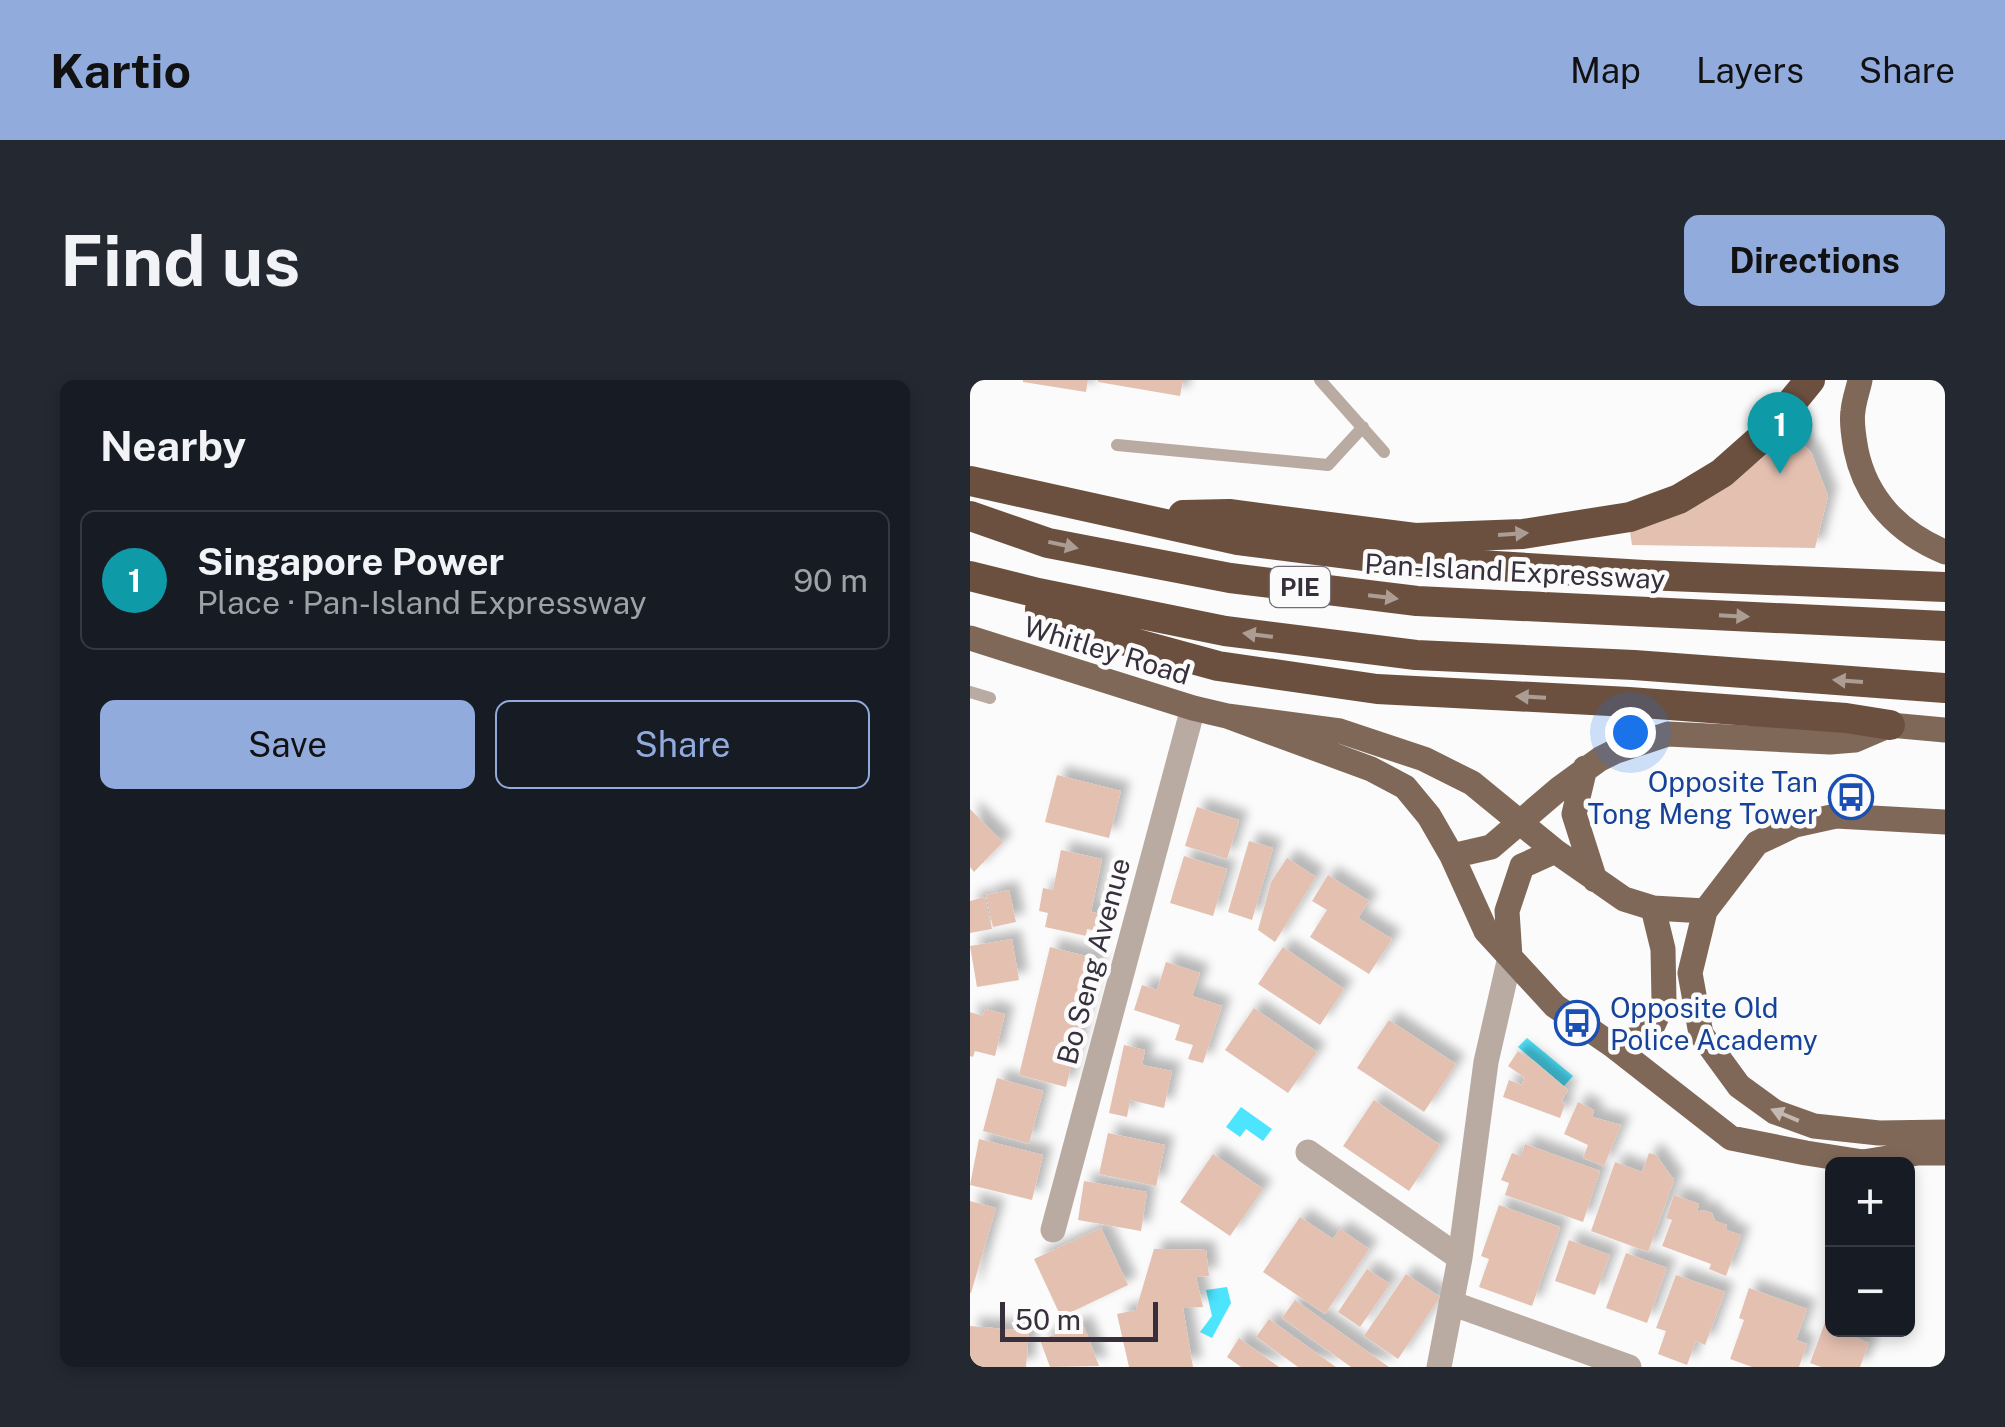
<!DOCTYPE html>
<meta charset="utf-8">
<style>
body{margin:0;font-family:"Public Sans",sans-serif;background:#242831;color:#f1f3f6}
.controls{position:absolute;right:30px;bottom:30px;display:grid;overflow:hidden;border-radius:15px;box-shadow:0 5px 15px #0003}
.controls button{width:90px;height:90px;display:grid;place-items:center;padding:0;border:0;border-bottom:2px solid #363941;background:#171b24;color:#f1f3f6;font:50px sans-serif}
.scale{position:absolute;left:30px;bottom:25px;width:158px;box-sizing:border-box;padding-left:10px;border:5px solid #372f3b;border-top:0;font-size:28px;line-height:35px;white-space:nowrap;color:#372f3b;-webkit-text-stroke:8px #fbfbfb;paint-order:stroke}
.you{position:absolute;left:660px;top:352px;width:35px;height:35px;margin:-25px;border:8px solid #fff;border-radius:50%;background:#1a73e8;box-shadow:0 0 0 15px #1a73e833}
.badge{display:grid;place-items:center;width:65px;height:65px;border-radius:50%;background:#92abdd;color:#fff;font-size:32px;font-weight:700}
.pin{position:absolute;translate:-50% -82px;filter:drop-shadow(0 2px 5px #0008)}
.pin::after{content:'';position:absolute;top:52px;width:35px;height:30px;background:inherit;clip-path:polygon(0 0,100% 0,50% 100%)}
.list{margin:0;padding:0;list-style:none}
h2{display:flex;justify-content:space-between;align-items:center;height:130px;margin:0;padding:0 40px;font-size:42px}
h2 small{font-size:32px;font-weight:400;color:#9ea1a6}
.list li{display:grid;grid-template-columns:65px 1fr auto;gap:30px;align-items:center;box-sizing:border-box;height:140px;margin:0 20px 20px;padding:0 20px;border:2px solid #363941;border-radius:15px}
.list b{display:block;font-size:38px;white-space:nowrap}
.list p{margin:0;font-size:32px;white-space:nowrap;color:#9ea1a6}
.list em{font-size:32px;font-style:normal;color:#9ea1a6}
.actions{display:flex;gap:20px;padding:30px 40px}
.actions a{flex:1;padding:22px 0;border:2px solid #92abdd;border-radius:15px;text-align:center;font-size:35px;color:#92abdd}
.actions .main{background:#92abdd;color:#111}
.map{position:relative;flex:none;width:975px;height:987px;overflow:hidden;border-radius:15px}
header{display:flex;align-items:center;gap:60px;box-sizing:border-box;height:140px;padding:0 50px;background:#92abdd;color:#111}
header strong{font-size:48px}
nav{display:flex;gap:55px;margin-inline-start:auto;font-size:35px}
.intro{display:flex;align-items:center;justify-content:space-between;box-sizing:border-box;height:240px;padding:0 60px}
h1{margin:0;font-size:70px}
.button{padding:25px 45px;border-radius:15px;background:#92abdd;color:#111;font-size:35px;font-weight:700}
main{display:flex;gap:60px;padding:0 60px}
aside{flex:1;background:#171b24;border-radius:15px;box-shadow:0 5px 15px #0003}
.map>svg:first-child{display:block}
.water{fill:#4de4fd}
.building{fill:#e4c0b1;filter:url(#shadow)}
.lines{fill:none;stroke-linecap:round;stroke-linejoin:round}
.lane{stroke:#b9aba2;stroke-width:12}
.street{stroke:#b9aba2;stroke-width:25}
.primary{stroke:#806859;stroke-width:25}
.highway{stroke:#6c503f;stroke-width:30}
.oneway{fill:#ac9d94}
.oneway2{fill:#c4b9b2}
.labels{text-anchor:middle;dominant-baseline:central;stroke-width:9;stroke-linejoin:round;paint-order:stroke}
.shield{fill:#fbfbfb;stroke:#726c75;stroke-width:2.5}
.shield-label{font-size:25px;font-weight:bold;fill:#372f3b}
.street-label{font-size:28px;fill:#372f3b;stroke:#fbfbfb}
.transit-label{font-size:28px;fill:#164399;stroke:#fbfbfb;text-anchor:end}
</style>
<header>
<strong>Kartio</strong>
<nav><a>Map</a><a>Layers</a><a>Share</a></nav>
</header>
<div class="intro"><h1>Find us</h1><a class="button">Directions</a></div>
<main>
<aside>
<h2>Nearby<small></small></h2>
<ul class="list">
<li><span class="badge" style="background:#0f9aa8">1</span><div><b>Singapore Power</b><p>Place · Pan-Island Expressway</p></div><em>90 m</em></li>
</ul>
<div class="actions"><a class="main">Save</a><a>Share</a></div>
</aside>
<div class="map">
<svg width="975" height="987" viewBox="0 0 975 987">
<defs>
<filter id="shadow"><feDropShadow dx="9" dy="-9" stdDeviation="5" flood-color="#0004"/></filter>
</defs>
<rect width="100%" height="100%" fill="#fbfbfb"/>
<path class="water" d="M557,658L603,696L594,706L548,667Z
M271,727L302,749L293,761L276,749L270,757L256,747Z
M257,907L261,923L242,958L230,952L242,936L236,910Z"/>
<path class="building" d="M53,0H118L116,12L53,2Z
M128,0H213L210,16L128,2Z
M824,56L841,72L858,116L845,168L662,165L660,152L721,129Z
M87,395L151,411L139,458L75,442Z
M227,427L269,440L257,479L215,466Z
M0,429L33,462L4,492L0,487Z
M279,461L303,468L282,540L258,532Z
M91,470L132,479L121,532L131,534L127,551L117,549L116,556L75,547L78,533L69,531L73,508L83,510Z
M214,476L257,489L243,536L200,523Z
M317,478L346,497L305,562L288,550L301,502Z
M358,495L399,521L388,538L422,559L399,594L340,557L357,530L342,521Z
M39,510L46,542L23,547L16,515Z
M15,517L22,549L0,553V521Z
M42,559L49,600L7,607L0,566Z
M80,567L128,579L96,707L49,695Z
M313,567L374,609L350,645L288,604Z
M196,582L230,593L222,616L252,626L233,683L218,679L223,665L205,660L210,645L164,630L172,605L187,610Z
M284,628L347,672L318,713L255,670Z
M15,629L35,634L25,676L5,671L3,677L0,676V632L13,636Z
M419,640L486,684L454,732L387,688Z
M154,665L175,670L172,685L202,691L194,728L160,720L157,737L139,733Z
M548,671L566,683L598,710L591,722L595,724L590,738L533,717L539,700L552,705L554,697L538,686Z
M27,698L73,711L59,764L13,751Z
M404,720L470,765L439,811L373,766Z
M608,722L624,730L622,737L651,745L634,786L613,778L618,765L594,754Z
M138,753L195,765L186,806L129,794Z
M9,759L73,775L62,820L0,805Z
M555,764L630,791L613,842L535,815L539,803L531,800L542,773L551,776Z
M679,773L686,775L704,800L678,872L621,851L645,782L672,792Z
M243,774L293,809L260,856L210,822Z
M114,801L177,812L171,851L108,840Z
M704,815L729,824L727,832L733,830L742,833L745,841L757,845L756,850L771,855L756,896L739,889L741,884L692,866L702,840L696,838Z
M0,821L26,828L1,913H0Z
M529,825L590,847L562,926L509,907L519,879L511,876Z
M330,837L363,859L370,849L399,869L355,934L293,892Z
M131,848L158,905L91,937L64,879Z
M599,860L640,875L625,915L585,901Z
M184,869L236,870L239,896L226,897L233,927L213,928L223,987H159L147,934L166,930Z
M656,873L697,888L677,943L636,928Z
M397,889L420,904L390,947L368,932Z
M436,894L470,917L428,979L394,956Z
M706,895L755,912L735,965L726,961L717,985L688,974L696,951L686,948Z
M779,908L837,929L826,960L837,964L829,987H782L760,979L774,940L769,938Z
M325,920L419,987H381L312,938Z
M857,937L862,939V950H878L877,954L899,963L890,987H851L840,983Z
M299,939L366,987H328L286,957Z
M113,944L129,986L80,987L70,960Z
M0,946L59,951L56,987H0Z
M269,958L309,987H271L257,977Z"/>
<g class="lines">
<path class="lane" d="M350,0L414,72
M147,65L358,85L393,47
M0,312L20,318"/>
<path class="street" d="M338,772L490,878
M83,850L223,328
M481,923L659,987
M469,987L490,878L516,682L540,577"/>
<path class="primary" d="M890,0C888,10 884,20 883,31C881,43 884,58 886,70C896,119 929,153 975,172
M0,258L223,328L257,336L370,351L454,379L502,403L585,471L654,519L683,528L735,531
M257,336L401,389L435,407L459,436L482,476L516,551L585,626L642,665L761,758L836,773L893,782L948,773H975
M615,388L604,434L625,500
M975,442L866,436L825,445L787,463L735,531L720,593L731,654L769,706L805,732L844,746L909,753L975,752
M482,476L521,467L590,408L630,379L644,372L698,354L860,362L885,360L920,345L975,350
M540,577L537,531L552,486L585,471
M642,665L678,656L694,621L693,569L683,528"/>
<path class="highway" d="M0,101L268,160L426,180L674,195L975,207
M213,135L259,134L445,158L553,154L660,137L709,119L752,93L796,54L840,0
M0,136L78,163L260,198L447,221L975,246
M0,196L68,213L255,251L446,275L664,285L975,308
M70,229L149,259L248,286L407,309L659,322L876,338L920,345"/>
</g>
<defs><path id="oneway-solid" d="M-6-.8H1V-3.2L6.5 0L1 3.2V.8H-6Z" transform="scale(2.5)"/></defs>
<g class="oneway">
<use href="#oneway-solid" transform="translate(543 154) rotate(-4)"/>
<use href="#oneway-solid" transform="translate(93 165) rotate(12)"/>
<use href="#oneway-solid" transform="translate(413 217) rotate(7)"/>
<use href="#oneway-solid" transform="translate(764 236) rotate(3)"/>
<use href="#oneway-solid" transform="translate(288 255) rotate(-173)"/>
<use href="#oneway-solid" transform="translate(878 301) rotate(-176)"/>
<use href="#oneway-solid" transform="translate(561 317) rotate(-177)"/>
</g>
<use class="oneway2" href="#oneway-solid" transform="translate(815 735) rotate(-157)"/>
<defs>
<symbol id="bus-ring" viewBox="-11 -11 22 22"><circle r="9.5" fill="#fbfbfb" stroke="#1a4fb4" stroke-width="1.5"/><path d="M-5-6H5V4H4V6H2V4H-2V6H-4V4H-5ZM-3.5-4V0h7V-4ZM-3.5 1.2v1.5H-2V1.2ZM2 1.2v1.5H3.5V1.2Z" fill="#1a4fb4"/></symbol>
</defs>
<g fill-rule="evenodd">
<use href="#bus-ring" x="856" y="392" width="50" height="50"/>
<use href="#bus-ring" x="582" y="618" width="50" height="50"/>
</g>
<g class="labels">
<rect class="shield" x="300" y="187" width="60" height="40" rx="8"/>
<g class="shield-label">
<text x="330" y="207">PIE</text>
</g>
<g class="street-label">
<text transform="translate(545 191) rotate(3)">Pan-Island Expressway</text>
<text transform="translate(137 270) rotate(17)">Whitley Road</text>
<text transform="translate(123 581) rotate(-75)">Bo Seng Avenue</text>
</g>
<g class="transit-label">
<text x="848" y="401">Opposite Tan<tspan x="848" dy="32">Tong Meng Tower</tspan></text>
<text x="640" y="627" text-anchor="start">Opposite Old<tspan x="640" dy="32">Police Academy</tspan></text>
</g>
</g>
</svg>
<div class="controls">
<button>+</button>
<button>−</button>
</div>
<div class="scale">50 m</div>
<div class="you"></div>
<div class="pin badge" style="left:810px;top:94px;background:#0f9aa8">1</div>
</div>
</main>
